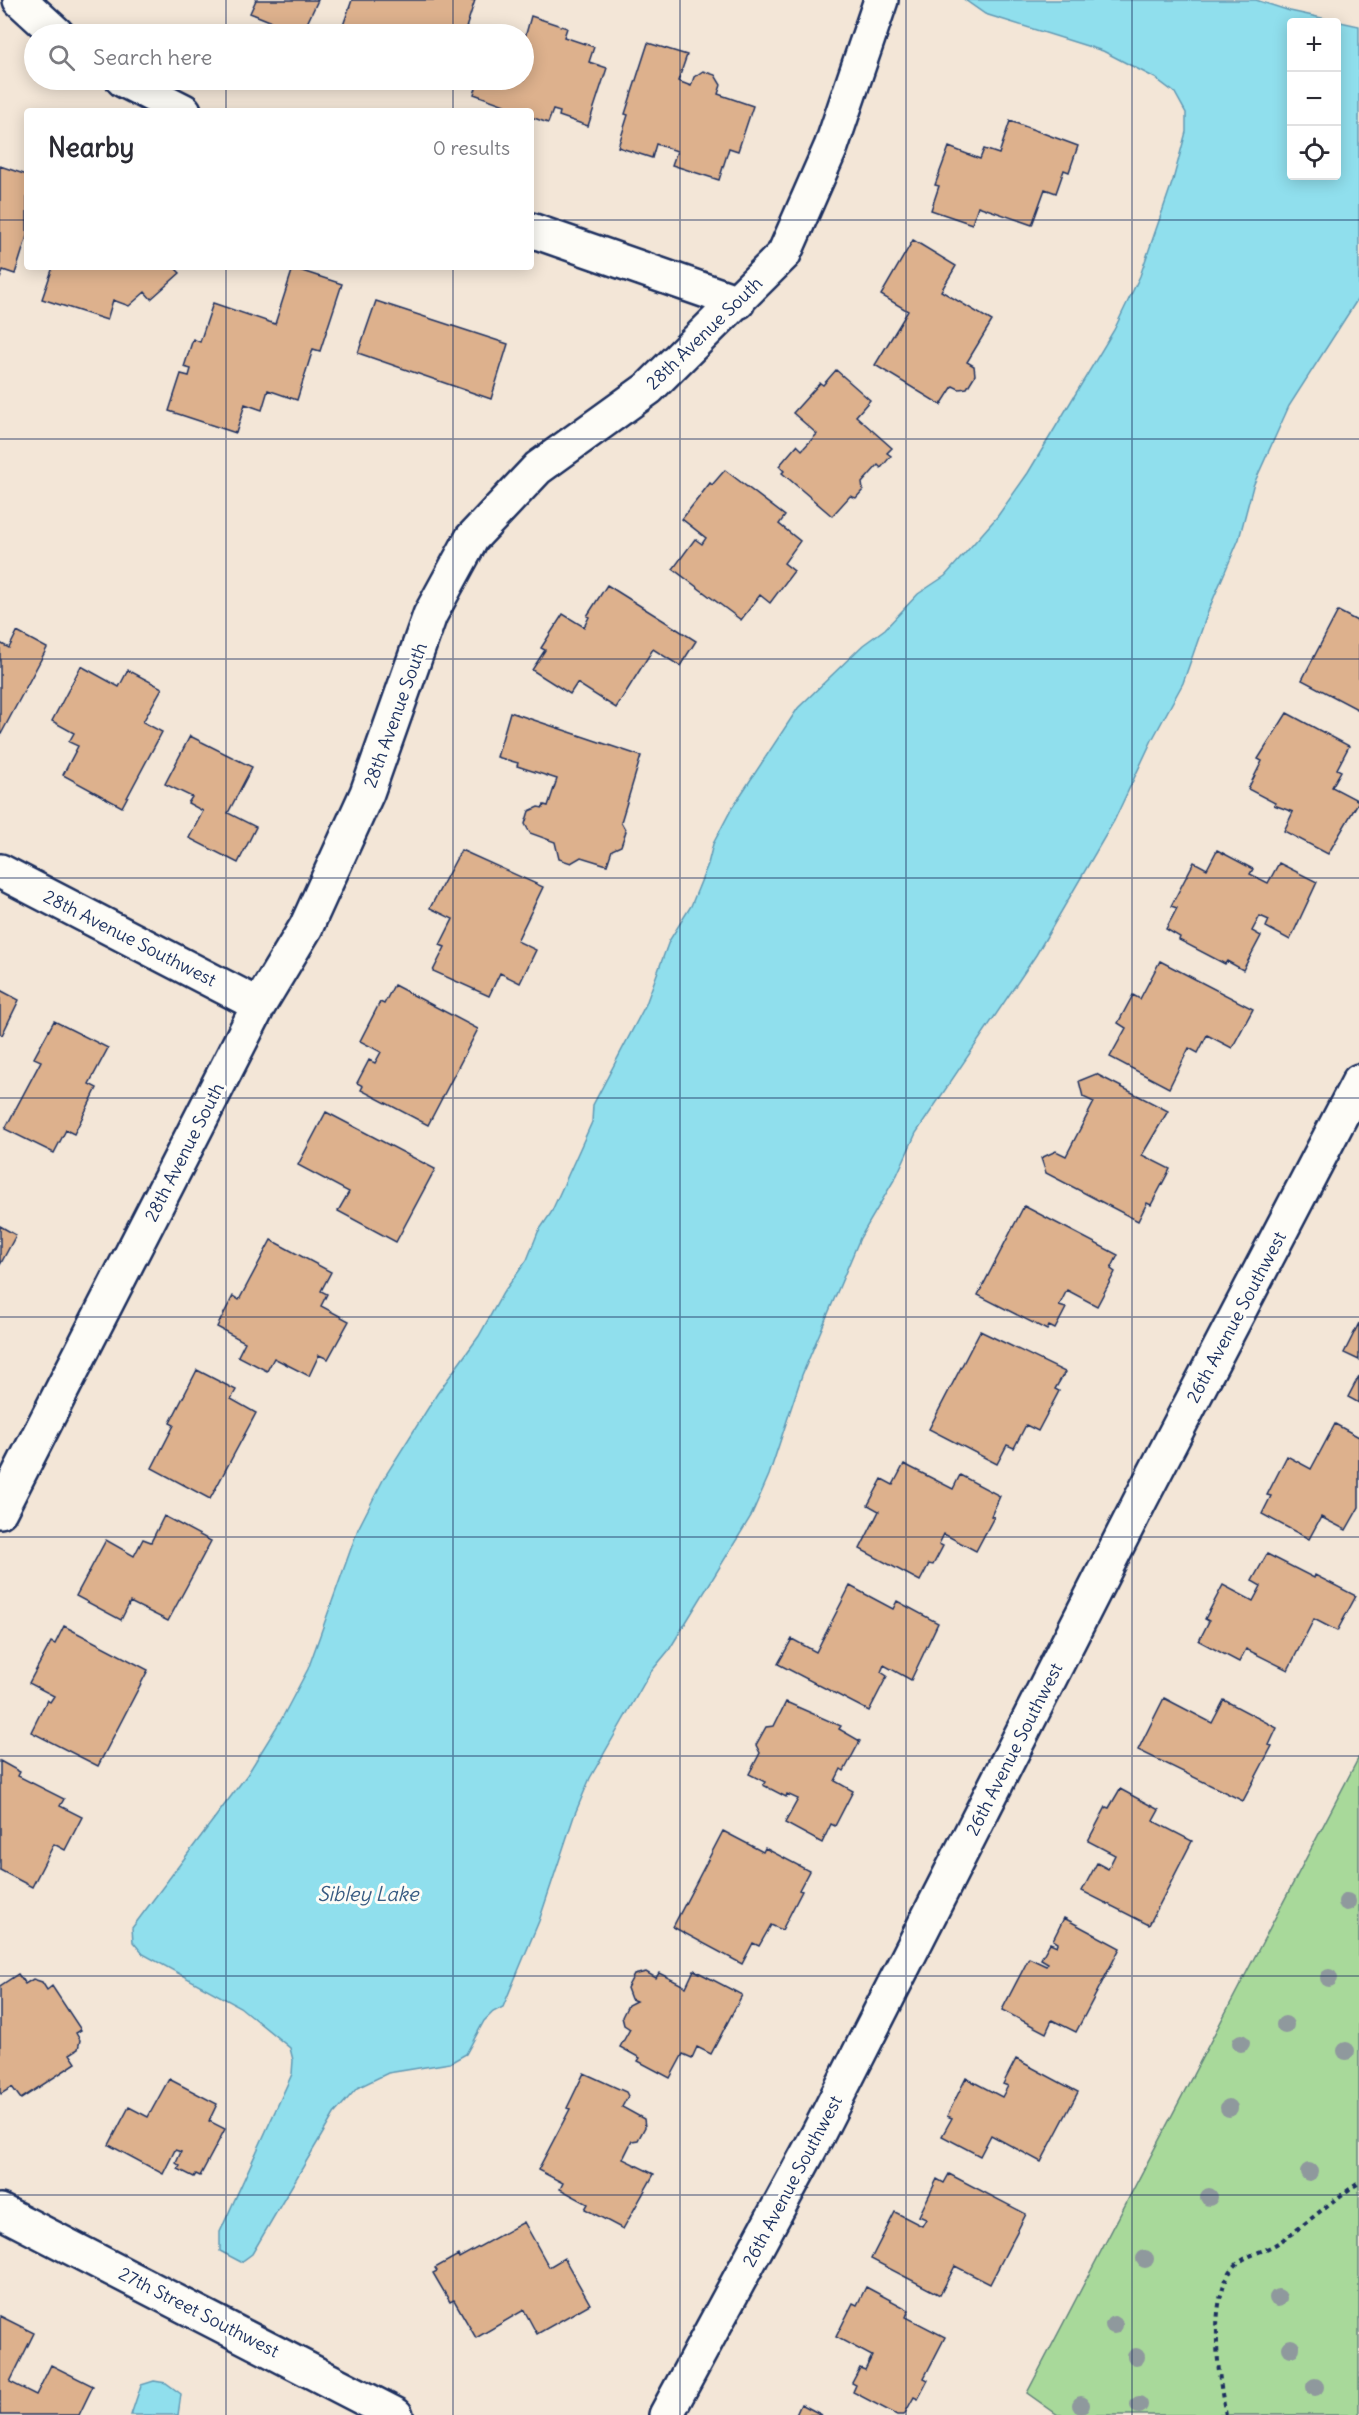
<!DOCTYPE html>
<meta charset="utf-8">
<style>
body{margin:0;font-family:Delius,sans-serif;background:#f2f2f3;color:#2b2b33}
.controls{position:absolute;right:18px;top:18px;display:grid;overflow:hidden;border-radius:6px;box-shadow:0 3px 15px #0003}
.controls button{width:54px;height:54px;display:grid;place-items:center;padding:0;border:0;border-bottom:2px solid #e1e1e2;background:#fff;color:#2b2b33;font:30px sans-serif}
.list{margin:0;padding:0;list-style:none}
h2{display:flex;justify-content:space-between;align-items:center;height:78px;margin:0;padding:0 24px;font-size:26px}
h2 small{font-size:20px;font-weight:400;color:#7c7c81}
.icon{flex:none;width:33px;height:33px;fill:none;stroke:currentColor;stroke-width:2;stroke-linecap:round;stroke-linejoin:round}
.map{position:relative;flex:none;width:1359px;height:2415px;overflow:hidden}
.search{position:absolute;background:#fff;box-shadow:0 3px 15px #0003;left:24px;top:24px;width:510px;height:66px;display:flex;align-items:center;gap:15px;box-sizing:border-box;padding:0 21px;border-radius:33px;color:#7c7c81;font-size:22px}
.panel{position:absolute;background:#fff;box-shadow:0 3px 15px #0003;left:24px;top:108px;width:510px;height:162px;border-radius:6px}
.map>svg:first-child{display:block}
.green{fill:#a8d99a;stroke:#62847c;stroke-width:1.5}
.water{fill:#90dfed;stroke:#6199b4;stroke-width:1.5;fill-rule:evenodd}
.building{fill:#ddb18d;stroke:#1b2f5e;stroke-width:1.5}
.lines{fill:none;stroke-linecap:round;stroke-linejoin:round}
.minor-casing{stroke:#1b2f5e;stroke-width:38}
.tertiary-casing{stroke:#1b2f5e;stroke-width:38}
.path{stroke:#1b2f5e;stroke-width:4;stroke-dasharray:4.5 4.5;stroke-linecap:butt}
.minor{stroke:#fdfcf7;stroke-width:33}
.tertiary{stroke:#fdfcf7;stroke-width:33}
.tree{fill:#8f999d}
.grid{fill:none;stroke:#1b2f5e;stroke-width:1.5;stroke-opacity:0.55}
.labels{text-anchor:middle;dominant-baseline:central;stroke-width:6;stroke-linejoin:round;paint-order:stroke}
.street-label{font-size:18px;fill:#1b2f5e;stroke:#fdfcf7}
.water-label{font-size:20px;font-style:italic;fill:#385b82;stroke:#fdfcf7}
</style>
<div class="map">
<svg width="1359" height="2415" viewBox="0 0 1359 2415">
<rect width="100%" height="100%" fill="#f3e6d7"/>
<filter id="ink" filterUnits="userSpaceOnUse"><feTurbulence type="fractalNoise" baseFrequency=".0167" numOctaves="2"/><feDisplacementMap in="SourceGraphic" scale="12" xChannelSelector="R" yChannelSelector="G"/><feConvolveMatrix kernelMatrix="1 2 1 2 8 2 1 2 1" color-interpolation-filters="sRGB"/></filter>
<g filter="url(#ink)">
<path class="green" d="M1359,1757V2415H1058L1027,2393Z"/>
<path class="water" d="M965,0H1256L1290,11L1359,26V297L1289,406L1253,486L1239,539L1209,609L1183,683L1152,740L1114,821L1036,955L916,1133L897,1175L860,1238L802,1375L769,1475L751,1516L669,1650L650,1673L590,1778L574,1816L539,1921L503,2007L493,2012L484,2021L466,2054L450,2063L388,2073L357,2088L334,2114L252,2254L241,2262L220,2251V2232L292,2074L293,2060L290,2048L240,2007L143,1954L133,1942L132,1928L247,1775L281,1720L308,1669L358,1529L384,1478L437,1394L479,1336L503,1293L527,1260L538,1232L551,1213L592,1122L593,1105L646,1004L669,941L691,906L708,864L713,844L732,808L798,708L863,645L885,629L918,594L945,576L997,517L1028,473L1114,330L1140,276L1173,180L1186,132V113L1175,93L1155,78L1103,51L985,14ZM1292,22H1336V176H1292Z
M154,2381L166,2383L181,2394L178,2415H131L141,2385Z"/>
<path class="building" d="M256,0H318L302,34L250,13Z
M352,0H475L464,34H427L417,31L416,34H340Z
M531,16L567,28L564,37L594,47L589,62L607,68L588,126L559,116L560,112L553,110L548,123L531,117V111H521L474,94L479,80H524V41Z
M648,43L687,55L678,81L691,86L694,77L703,71L715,75L721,85L718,94L753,106L738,151L729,148L719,180L672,165L677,151L656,144L652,158L618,147L628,115L625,114Z
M1010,121L1078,146L1069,172L1064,170L1056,193L1045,189L1032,225L978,206L972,224L931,210L939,186L935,185L949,147L980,159L984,149L999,154Z
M0,166L27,175V236L15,274L3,270L0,279Z
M913,240L956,266L941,291L992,321L967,362L974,366L975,375L967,388L959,389L953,386L941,405L875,365L908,311L881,295Z
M53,267H174L180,273L151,299L145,292L129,306L113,300L107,320L42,299Z
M293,268L342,284L320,351L313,349L297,400L268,390L262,410L245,404L236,433L169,411L181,374L189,376L191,369L184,367L193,339L200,342L213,303L275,324Z
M376,301L508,344L491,399L358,353Z
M836,370L870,400L856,416L892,448L887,453L891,456L881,468L878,465L862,483L863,490L856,498L850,496L832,516L782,473L784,471L779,466L797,445L802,450L817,434L793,413L820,383L823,385Z
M725,470L785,516L779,524L800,541L784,563L794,571L770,603L760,595L741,620L673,569L695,539L702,544L706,538L682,519L710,483L712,485Z
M607,585L696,641L680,666L653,649L616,708L577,683L570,694L532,670L545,650L541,648L563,614L584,627L589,617L587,616Z
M1338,611L1359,622V710L1302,680Z
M17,632L47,648L0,736V643L9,648Z
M81,666L119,687L128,670L162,688L143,722L162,732L122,807L63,775L78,746L69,742L74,733L52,721Z
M510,712L641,756L621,822L626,831L621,846L612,850L607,865L581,857L571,863L559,859L555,842L530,833L525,824L529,811L538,807L543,808L544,805L548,806L557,779L517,766L518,763L497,757Z
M1287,713L1349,746L1337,769L1341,771L1332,787L1359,801L1328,854L1284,831L1293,812L1274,805L1275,803L1248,789L1262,761L1258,759Z
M190,736L252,767L228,813L256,827L238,863L189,838L203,811L188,803L192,797L165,784Z
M461,850L543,887L517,941L536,950L520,983L500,973L489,996L433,971L445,947L440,945L453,919L430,908Z
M1217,850L1253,869L1250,874L1268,883L1279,863L1317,882L1290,940L1266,927L1269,920L1260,916L1252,931L1261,936L1243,970L1227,961L1225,964L1179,940L1180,937L1166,929L1177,908L1171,906L1194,862L1207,869Z
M1160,961L1253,1009L1232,1048L1207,1035L1198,1053L1189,1048L1169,1088L1110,1057L1126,1028L1118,1023L1133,995L1140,999Z
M394,985L478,1029L428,1125L361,1090L363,1086L357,1083L369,1060L375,1063L381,1052L360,1041L380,1002L384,1004Z
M0,990L19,1000L2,1035L0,1034Z
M54,1021L108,1048L89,1084L97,1088L74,1134L66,1130L54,1153L5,1129L41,1061L34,1058Z
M1096,1074L1168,1111L1142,1155L1170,1169L1151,1205L1147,1203L1138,1221L1046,1173L1041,1158L1056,1151L1066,1156L1094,1102L1083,1097L1079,1081Z
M326,1112L435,1169L396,1242L338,1211L349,1192L298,1165Z
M1024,1206L1118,1255L1111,1269L1115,1272L1097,1306L1067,1290L1059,1306L1066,1308L1055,1329L1049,1326L1047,1330L978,1295Z
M0,1226L16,1235L0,1265Z
M271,1240L331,1272L321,1291L327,1294L321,1306L349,1321L328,1359L319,1355L309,1376L274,1358L267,1371L238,1356L245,1342L217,1327L233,1296L239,1300Z
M1359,1323V1360L1344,1353Z
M980,1331L1065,1372L1055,1389L1059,1391L1038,1431L1026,1425L1014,1448L1007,1445L997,1464L929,1429Z
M197,1370L236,1390L231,1399L256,1413L210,1499L152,1468L174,1425L170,1423Z
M1359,1376V1403L1348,1397Z
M1335,1424L1359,1437V1507L1346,1530L1321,1517L1309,1539L1262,1514L1271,1496L1267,1495L1287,1456L1311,1469Z
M904,1464L953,1489L960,1475L1000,1496L991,1516L994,1517L976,1551L944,1534L939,1544L943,1546L933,1565L929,1564L920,1581L860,1549L879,1511L868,1505L882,1479L893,1485Z
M164,1516L211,1541L168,1621L130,1602L121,1620L76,1596L106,1540L134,1556L143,1539L151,1542Z
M1267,1554L1314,1578L1315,1575L1356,1596L1337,1631L1314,1619L1288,1670L1246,1649L1239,1662L1199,1641L1209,1621L1205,1619L1223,1585L1253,1601L1261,1586L1252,1581Z
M850,1586L893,1609L897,1601L938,1623L911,1680L884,1665L881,1672L887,1676L869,1711L778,1664L792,1639L816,1652Z
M64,1626L148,1670L98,1766L31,1732L47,1700L50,1702L54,1696L29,1683L51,1642L55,1644Z
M1164,1698L1212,1723L1224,1700L1277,1728L1269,1745L1272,1746L1243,1801L1138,1750Z
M786,1702L841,1726L839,1729L860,1741L844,1771L841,1769L835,1781L853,1791L835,1826L831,1824L822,1843L785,1823L798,1799L787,1794L786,1797L763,1785L765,1782L749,1774L760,1753L756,1745L766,1727L774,1726Z
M0,1761L20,1772L18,1776L64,1799L60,1806L82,1817L65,1850L54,1844L32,1887L0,1870Z
M1120,1789L1159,1810L1153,1821L1192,1841L1149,1925L1082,1891L1097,1863L1108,1869L1115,1855L1088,1841L1106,1807L1109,1808Z
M723,1831L763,1852L765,1848L809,1871L799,1890L802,1891L782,1930L771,1925L759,1946L753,1943L742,1964L673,1927Z
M1064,1918L1120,1948L1076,2032L1052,2020L1046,2033L1002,2010L1029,1958L1046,1966L1048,1963L1041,1959L1050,1943L1057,1946L1058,1943L1053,1940Z
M694,1970L742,1995L711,2054L697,2047L692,2058L683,2054L670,2078L638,2061L640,2058L620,2047L630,2029L624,2025L622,2017L628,2005L636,2001L631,1999L627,1988L634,1975L646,1972L656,1978L659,1973L686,1987Z
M18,1974L25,1984L33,1979L42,1982L47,1990L52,1986L81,2030L76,2033L80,2040L78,2049L70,2054L76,2063L21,2099L12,2087L1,2094L0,2092V1986Z
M1016,2059L1078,2092L1041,2162L991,2135L980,2156L942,2136L952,2118L947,2116L966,2078L1002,2097L1008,2086L1003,2084Z
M584,2073L626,2092L628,2096L622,2107L644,2119L645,2127L638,2140L632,2141L623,2159L654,2174L623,2229L585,2209L588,2204L560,2189L563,2183L538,2170L570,2109L567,2108Z
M169,2079L217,2104L209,2121L225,2129L200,2176L196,2174L194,2177L178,2169L180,2166L176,2163L181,2152L175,2150L163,2174L109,2145L129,2107L148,2117Z
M949,2174L1026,2214L990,2284L955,2266L940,2295L871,2259L895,2212L922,2226L926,2219L919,2216L937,2179L944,2183Z
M524,2222L549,2267L564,2258L590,2304L537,2334L524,2310L476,2338L454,2300L450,2302L433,2273L437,2271L435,2268L458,2255L459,2258Z
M866,2287L909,2310L906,2317L945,2337L924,2378L928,2380L918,2399L914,2397L904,2415H897L853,2392L856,2385L852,2383L860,2368L865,2370L872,2356L836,2337L853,2303L857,2305Z
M0,2316L34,2333L10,2382L36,2395L51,2365L93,2386L79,2415H0Z
M801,2404L822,2415H796Z"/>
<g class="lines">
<defs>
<path id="minor" d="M20,0L57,34
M123,80L184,111
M531,230L738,302
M0,871L259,1005
M0,1511L259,1005L306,927L367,793L430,615L472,538L538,468L649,388L784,254L831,147L881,0
M0,2211L396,2415"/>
<path id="tertiary" d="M666,2415L817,2136L1141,1499L1359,1081"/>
</defs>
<use href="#minor" class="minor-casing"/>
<use href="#tertiary" class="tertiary-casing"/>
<path class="path" d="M1226,2415C1218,2378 1206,2292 1237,2264C1249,2254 1265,2251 1278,2243C1306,2225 1330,2201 1359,2183"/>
<use href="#minor" class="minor"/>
<use href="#tertiary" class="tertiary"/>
</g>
<g class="tree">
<circle cx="1347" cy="1902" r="9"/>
<circle cx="1329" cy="1978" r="9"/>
<circle cx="1285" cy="2025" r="9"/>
<circle cx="1241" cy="2043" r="9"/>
<circle cx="1346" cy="2051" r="9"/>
<circle cx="1229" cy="2108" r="9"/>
<circle cx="1309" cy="2172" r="9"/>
<circle cx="1209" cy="2197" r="9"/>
<circle cx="1145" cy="2259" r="9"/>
<circle cx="1278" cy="2298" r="9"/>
<circle cx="1114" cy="2325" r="9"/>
<circle cx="1291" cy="2348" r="9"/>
<circle cx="1136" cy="2357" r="9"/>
<circle cx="1315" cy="2387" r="9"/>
<circle cx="1081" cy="2405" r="9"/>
<circle cx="1139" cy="2405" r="9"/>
</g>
</g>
<path class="grid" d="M226,0V34M453,0V34M680,0V2415M906,0V2415M1132,0V2415M226,80V111M453,80V111M0,220H27M531,220H1359M226,267V2415M453,267V2415M0,439H1359M0,659H1359M0,878H1359M0,1098H1359M0,1317H1359M0,1537H1359M0,1756H1359M0,1976H1359M0,2195H1359"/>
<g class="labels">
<g class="street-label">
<text transform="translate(704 333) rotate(-44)">28th Avenue South</text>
<text transform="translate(395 715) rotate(-70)">28th Avenue South</text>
<text transform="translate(130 938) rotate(27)">28th Avenue Southwest</text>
<text transform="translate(184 1152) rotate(-63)">28th Avenue South</text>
<text transform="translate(1236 1317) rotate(-62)">26th Avenue Southwest</text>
<text transform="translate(1014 1749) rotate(-63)">26th Avenue Southwest</text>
<text transform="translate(792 2181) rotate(-62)">26th Avenue Southwest</text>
<text transform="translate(199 2312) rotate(27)">27th Street Southwest</text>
</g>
<g class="water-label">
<text x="368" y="1893">Sibley Lake</text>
</g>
</g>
</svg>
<div class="controls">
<button>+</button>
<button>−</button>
<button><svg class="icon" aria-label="locate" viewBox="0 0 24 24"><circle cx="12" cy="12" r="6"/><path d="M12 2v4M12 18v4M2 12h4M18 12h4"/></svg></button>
</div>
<div class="search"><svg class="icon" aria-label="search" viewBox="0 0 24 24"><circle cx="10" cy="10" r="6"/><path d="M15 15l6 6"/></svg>Search here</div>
<section class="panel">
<h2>Nearby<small>0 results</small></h2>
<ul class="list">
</ul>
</section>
</div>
